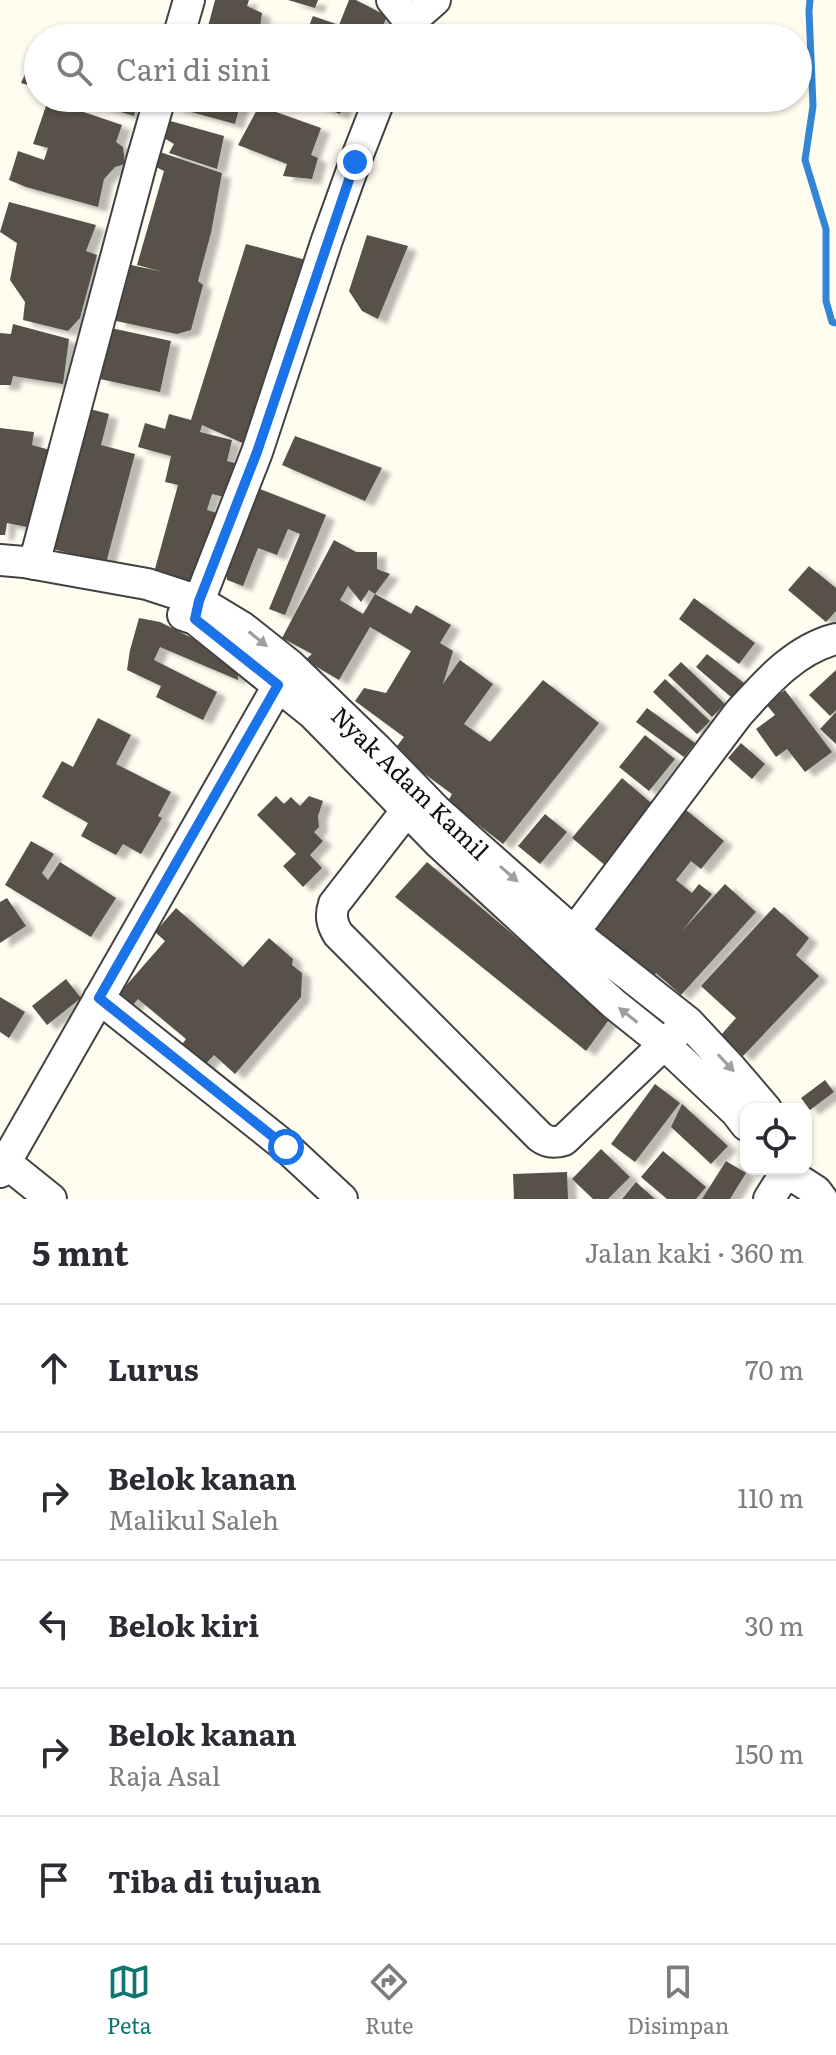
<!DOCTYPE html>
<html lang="id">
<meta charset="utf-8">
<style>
body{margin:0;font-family:Literata,serif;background:#f7f7f7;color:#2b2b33}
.controls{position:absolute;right:24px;bottom:24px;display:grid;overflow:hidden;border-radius:16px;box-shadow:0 2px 6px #0004}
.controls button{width:72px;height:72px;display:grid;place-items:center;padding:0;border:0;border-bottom:2px solid #e1e1e2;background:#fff;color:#2b2b33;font:40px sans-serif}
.stop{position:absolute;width:24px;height:24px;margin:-18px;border:6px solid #1a73e8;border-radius:50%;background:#fff}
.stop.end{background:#1a73e8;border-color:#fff;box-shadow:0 2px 8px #0008}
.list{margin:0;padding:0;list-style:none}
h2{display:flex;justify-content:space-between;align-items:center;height:104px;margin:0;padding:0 32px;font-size:34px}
h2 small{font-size:26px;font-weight:400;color:#7c7c81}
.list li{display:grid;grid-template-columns:52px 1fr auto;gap:24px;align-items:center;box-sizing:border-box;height:128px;padding:0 32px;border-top:2px solid #e1e1e2}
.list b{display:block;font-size:30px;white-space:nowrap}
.list p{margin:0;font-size:26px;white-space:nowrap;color:#7c7c81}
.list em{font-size:26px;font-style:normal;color:#7c7c81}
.icon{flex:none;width:44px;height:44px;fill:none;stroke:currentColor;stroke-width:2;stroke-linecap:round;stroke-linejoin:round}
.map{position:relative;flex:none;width:836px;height:1199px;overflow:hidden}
.search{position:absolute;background:#fff;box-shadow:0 2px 6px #0004;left:24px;right:24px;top:24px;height:88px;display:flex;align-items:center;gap:20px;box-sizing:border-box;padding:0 28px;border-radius:44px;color:#7c7c81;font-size:30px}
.sheet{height:744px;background:#fff}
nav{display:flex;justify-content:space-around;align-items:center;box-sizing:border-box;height:112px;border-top:2px solid #e1e1e2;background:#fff;font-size:22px;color:#7c7c81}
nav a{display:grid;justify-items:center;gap:4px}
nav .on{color:#0f766e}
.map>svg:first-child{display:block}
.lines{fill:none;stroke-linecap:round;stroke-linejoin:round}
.stream{stroke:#3386d6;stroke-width:7}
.building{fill:#58514a;filter:url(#shadow)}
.minor-casing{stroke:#424242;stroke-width:34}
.minor{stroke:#fff;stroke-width:30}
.oneway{fill:#9f9f9f}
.route{stroke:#1a73e8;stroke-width:10}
.labels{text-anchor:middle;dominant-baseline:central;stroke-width:8;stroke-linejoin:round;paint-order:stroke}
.street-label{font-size:24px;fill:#0f0f0f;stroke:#fff}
</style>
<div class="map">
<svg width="836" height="1199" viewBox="0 0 836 1199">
<defs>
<filter id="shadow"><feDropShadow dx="9" dy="5" stdDeviation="2" flood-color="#0004"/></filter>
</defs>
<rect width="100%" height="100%" fill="#fffdf0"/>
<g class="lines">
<path class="stream" d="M810,0L809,11L813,106L805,160L826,229V301L832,322L836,323"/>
</g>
<path class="building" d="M215,0H249L247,6L262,13L260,27L271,30L268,38H205Z
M288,0H318L315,8Z
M349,0H356L387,16L378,38H304L313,16L339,25Z
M59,27L105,37V38H39Z
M38,46V88L21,83Z
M74,98H139L134,116Z
M175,98H242L235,124L173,107Z
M298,98H347L340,114Z
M48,100L122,125L116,142L123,147L125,164L115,167L104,179L98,207L26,187L9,180L18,151L44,160L48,148L33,144Z
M259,106L321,128L311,155L318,158L312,179L283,176L287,164L238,145Z
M167,120L224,136L217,169L169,153L174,144L164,138Z
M157,151L222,173L211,233L198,281L203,285L191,330L177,334L116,321L131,265L163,272L137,265L164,171L154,166Z
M9,202L96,225L86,251L97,255L80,318L68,331L23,320L25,302L10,280L17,243L0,232Z
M367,235L408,246L378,319L362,311L349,291Z
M246,244L306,260L247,445L202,425L200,432L232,440L227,461L242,465L233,499L212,494L207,510L224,515L203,590L153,576L178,485L165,482L171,456L138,447L145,423L165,429L169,414L191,420Z
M13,324L69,339L63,384L13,376L11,385H0V333L11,334Z
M111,328L171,341L160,392L100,379Z
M90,409L109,414L101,445L135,454L106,563L53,549Z
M0,428L34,432L32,445L57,452L37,529L7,523L5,535H0Z
M295,436L382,468L365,501L282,465Z
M260,489L326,515L285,615L269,609L300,534L288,529L277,555L258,548L243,586L227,580L226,570Z
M334,540L356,552H377V569L390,574L375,594L369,590L361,602L348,586L340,600L363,614L375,594L411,614L416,605L451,625L440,643L453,651L443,684L460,660L493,684L464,724L490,742L543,680L599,723L503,844L448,801L452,794L393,751L404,737L355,701L364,688L386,693L411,651L370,627L339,680L305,660L312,654L282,638Z
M809,566L836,588V611L826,622L788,590Z
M694,598L755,643L739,664L679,619Z
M139,618L160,622L196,640L237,665L238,680L160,647L154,660L217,692L203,720L156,697L161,686L127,670L130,650Z
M707,654L744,683L731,697L696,667Z
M681,662L725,704L712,717L668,675Z
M836,670V710L830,716L809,695Z
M665,679L710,721L697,734L653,692Z
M785,690L832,752L805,772L787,749L776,757L756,729L775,715L766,704Z
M647,708L695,743L684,757L636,722Z
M836,712V744L820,729Z
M98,718L131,735L116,764L171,792L158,816L162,818L141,854L123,844L116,855L81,836L88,823L42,797L62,761L73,767Z
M645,735L675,759L649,791L619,767Z
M741,743L765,764L752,779L728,758Z
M622,778L656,807L606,866L572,838Z
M276,796L284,804L291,797L300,806L309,796L323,801L318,816L319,827L314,832L323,841L310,855L322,868L303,887L283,866L296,854L257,815Z
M680,805L724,841L701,869L691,861L676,880L692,893L699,884L712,894L682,931L725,884L756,912L681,995L656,973L653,979L583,922Z
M545,814L567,832L540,864L518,846Z
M31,841L54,854L42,873L48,880L60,862L116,898L91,937L5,885Z
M427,862L611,1017L586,1051L395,897Z
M7,898L26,926L0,943V902Z
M774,907L809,938L796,955L819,976L743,1056L721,1035L736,1018L701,986Z
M176,908L243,967L269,938L293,959L292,965L302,973L301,997L235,1074L214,1055L203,1067L180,1047L186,1039L138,999L130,1008L116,997L165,941L155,932Z
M66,979L81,998L47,1025L32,1006Z
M0,997L25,1012L9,1038L0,1032Z
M825,1080L834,1092L810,1110L801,1098Z
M655,1084L680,1103L635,1162L611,1144Z
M682,1104L728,1146L711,1164L671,1127Z
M601,1149L630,1177L608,1199H593L572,1179Z
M663,1151L706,1187L696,1199H667L641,1177Z
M726,1161L746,1173L730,1199H702Z
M567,1172L568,1199H514L513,1174Z
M636,1182L655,1199H622Z"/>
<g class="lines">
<defs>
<path id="minor" d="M392,0L410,22L403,38
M410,22L435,0
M178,38L189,0
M0,560L24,562L147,584L199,601L242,627L290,665L377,749L436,810L574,932L688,1022L730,1067L766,1109
M34,564L142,160L160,98
M183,615L195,619L313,714L440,844L614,1004L664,1044L736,1112L746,1125
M195,619L199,601L257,452L327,240L355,162L380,98
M421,798L407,810L334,904C330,916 332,924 338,934L540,1137C548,1143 555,1143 564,1140L678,1031
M574,932L738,714C765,684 795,649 836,639
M99,998L286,1147L342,1199
M5,1162L51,1199
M782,1169L816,1191L822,1199
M0,1172L287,670
M769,1199L788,1169"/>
</defs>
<use href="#minor" class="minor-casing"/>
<use href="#minor" class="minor"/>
</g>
<defs><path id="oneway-solid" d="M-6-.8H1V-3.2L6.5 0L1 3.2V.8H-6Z" transform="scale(2)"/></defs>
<g class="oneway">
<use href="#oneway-solid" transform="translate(258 639) rotate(39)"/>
<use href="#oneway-solid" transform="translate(509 874) rotate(41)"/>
<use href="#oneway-solid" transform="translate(628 1015) rotate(-142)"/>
<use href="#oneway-solid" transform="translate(726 1063) rotate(47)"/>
</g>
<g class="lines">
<path class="route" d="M286,1147L99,998L278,685L195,619L199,601L257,452L355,162"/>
</g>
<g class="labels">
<g class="street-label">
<text transform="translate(411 782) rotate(44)">Nyak Adam Kamil</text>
</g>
</g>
</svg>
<div class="controls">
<button><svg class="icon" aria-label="locate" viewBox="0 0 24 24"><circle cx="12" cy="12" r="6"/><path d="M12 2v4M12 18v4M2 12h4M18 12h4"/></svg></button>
</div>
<div class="stop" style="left:286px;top:1147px"></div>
<div class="stop end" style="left:355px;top:162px"></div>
<div class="search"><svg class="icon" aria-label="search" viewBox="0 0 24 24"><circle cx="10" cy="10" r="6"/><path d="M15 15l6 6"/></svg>Cari di sini</div>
</div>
<section class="sheet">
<h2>5 mnt<small>Jalan kaki · 360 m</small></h2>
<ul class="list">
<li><svg class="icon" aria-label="ahead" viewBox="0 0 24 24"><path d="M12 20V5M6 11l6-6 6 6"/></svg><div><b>Lurus</b></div><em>70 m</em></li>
<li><svg class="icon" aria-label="right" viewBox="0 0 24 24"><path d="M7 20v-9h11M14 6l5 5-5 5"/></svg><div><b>Belok kanan</b><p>Malikul Saleh</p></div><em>110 m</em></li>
<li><svg class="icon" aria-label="left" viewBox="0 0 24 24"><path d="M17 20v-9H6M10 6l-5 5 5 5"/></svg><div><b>Belok kiri</b></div><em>30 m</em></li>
<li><svg class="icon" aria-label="right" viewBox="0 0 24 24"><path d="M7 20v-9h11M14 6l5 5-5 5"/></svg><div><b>Belok kanan</b><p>Raja Asal</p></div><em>150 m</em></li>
<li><svg class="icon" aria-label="arrive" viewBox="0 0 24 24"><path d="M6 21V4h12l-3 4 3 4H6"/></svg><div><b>Tiba di tujuan</b></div></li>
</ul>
</section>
<nav>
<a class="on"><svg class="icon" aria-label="map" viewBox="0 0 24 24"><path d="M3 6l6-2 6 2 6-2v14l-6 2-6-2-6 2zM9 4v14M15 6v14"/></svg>Peta</a>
<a><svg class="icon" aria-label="directions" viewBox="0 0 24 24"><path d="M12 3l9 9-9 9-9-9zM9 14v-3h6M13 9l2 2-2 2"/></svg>Rute</a>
<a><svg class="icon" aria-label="saved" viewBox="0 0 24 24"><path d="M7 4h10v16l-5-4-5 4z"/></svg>Disimpan</a>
</nav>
